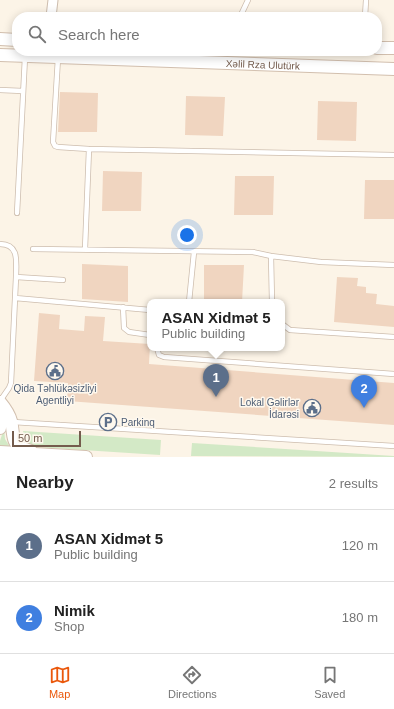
<!DOCTYPE html>
<meta charset="utf-8">
<style>
body{margin:0;font-family:Helvetica,sans-serif;background:#f2f2f2;color:#222}
.scale{position:absolute;left:12px;bottom:10px;width:69px;box-sizing:border-box;padding-left:4px;border:2px solid #745c4d;border-top:0;font-size:11px;line-height:14px;white-space:nowrap;color:#745c4d;-webkit-text-stroke:3px #fef8ee;paint-order:stroke}
.you{position:absolute;left:187px;top:235px;width:14px;height:14px;margin:-10px;border:3px solid #fff;border-radius:50%;background:#1a73e8;box-shadow:0 0 0 6px #1a73e833}
.badge{display:grid;place-items:center;width:26px;height:26px;border-radius:50%;background:#ea580c;color:#fff;font-size:13px;font-weight:700}
.pin{position:absolute;translate:-50% -33px;filter:drop-shadow(0 1px 2px #0008)}
.pin::after{content:'';position:absolute;top:21px;width:14px;height:12px;background:inherit;clip-path:polygon(0 0,100% 0,50% 100%)}
.popup{position:absolute;left:147px;top:299px;width:138px;height:52px;box-sizing:border-box;display:grid;place-content:center;border-radius:8px;background:#fff;filter:drop-shadow(0 1px 3px #0005);font-size:13px;white-space:nowrap;color:#767676}
.popup b{font-size:15px;color:#222}
.popup::after{content:'';position:absolute;left:50%;top:100%;margin-left:-8px;border:8px solid transparent;border-top-color:#fff}
.list{margin:0;padding:0;list-style:none}
h2{display:flex;justify-content:space-between;align-items:center;height:52px;margin:0;padding:0 16px;font-size:17px}
h2 small{font-size:13px;font-weight:400;color:#767676}
.list li{display:grid;grid-template-columns:26px 1fr auto;gap:12px;align-items:center;box-sizing:border-box;height:72px;padding:0 16px;border-top:1px solid #e0e0e0}
.list b{display:block;font-size:15px;white-space:nowrap}
.list p{margin:0;font-size:13px;white-space:nowrap;color:#767676}
.list em{font-size:13px;font-style:normal;color:#767676}
.icon{flex:none;width:22px;height:22px;fill:none;stroke:currentColor;stroke-width:2;stroke-linecap:round;stroke-linejoin:round}
.map{position:relative;flex:none;width:394px;height:457px;overflow:hidden}
.search{position:absolute;background:#fff;box-shadow:0 2px 10px #0003;left:12px;right:12px;top:12px;height:44px;display:flex;align-items:center;gap:10px;box-sizing:border-box;padding:0 14px;border-radius:16px;color:#767676;font-size:15px}
.sheet{height:196px;background:#fff}
nav{display:flex;justify-content:space-around;align-items:center;box-sizing:border-box;height:56px;border-top:1px solid #e0e0e0;background:#fff;font-size:11px;color:#767676}
nav a{display:grid;justify-items:center;gap:2px}
nav .on{color:#ea580c}
.map>svg:first-child{display:block}
.green{fill:#d3e9c6}
.building{fill:#f0d5c0}
.lines{fill:none;stroke-linecap:round;stroke-linejoin:round}
.lane-casing{stroke:#cdbdae;stroke-width:6}
.street-casing{stroke:#cdbdae;stroke-width:11}
.secondary-casing{stroke:#d2bfae;stroke-width:14}
.lane{stroke:#fff;stroke-width:4.5}
.street{stroke:#fff;stroke-width:9}
.secondary{stroke:#fff;stroke-width:12}
.labels{text-anchor:middle;dominant-baseline:central;stroke-width:3;stroke-linejoin:round;paint-order:stroke}
.street-label{font-size:10px;fill:#745c4d;stroke:#fef8ee}
.service-label{font-size:10px;fill:#4e5e75;stroke:#fef8ee}
</style>
<div class="map">
<svg width="394" height="457" viewBox="0 0 394 457">
<rect width="100%" height="100%" fill="#fcf4e7"/>
<path class="green" d="M4,428L5,439L10,447L0,446V441Z
M23,431L161,440L160,455L36,447L29,445L25,441Z
M192,443L394,456V457L191,456Z"/>
<path class="building" d="M60,92L98,93L97,132H58Z
M186,96L225,97L223,136L185,135Z
M318,101L357,102L356,141L317,140Z
M103,171L142,172L141,211H102Z
M235,176H274L273,215H234Z
M365,180H394V219H364Z
M82,264L128,266V302L82,299Z
M204,265H244L242,302H204Z
M337,277L358,278L357,286L366,287V293L377,294L376,304L394,306V327L334,322Z
M39,313L60,315L59,329L84,331L85,316L105,317L103,341L150,344L149,364L394,383V425L67,401L68,383L34,381Z"/>
<g class="lines">
<defs>
<path id="lane" d="M240,17L248,0
M365,17L366,0
M58,58L53,142L55,146L58,147L89,149L85,249
M0,90L23,91
M89,149L394,155
M17,213L25,57
M0,244C20,244 16,263 16,277
M33,249L253,252L271,256L321,262L394,265
M271,256L272,302
M15,298L150,310
M189,302L194,252
M123,307L124,328L129,332L150,335
M282,324L290,330L394,337
M157,348L159,355L164,357L394,374
M0,401L9,388L11,383L16,277L63,280
M13,422L394,446"/>
<path id="street" d="M51,17L53,0"/>
<g id="secondary">
<path d="M0,39L17,40"/>
<path d="M377,48H394"/>
<path id="s1" d="M0,55L394,69"/>
<path d="M0,402C5,408 9,413 11,421C15,438 9,445 31,451"/>
<path d="M0,404L1,412L0,428"/>
<path d="M0,452L86,457"/>
</g>
</defs>
<use href="#lane" class="lane-casing"/>
<use href="#street" class="street-casing"/>
<use href="#secondary" class="secondary-casing"/>
<use href="#lane" class="lane"/>
<use href="#street" class="street"/>
<use href="#secondary" class="secondary"/>
</g>
<defs>
<symbol id="civic-ring" viewBox="-11 -11 22 22"><circle r="9.5" fill="#fef8ee" stroke="#5c6f8a" stroke-width="1.5"/><path d="M-.6-6.5H3V-4.5H.6V-3L4-1V1h2V6H-6V1h2V-1L-.6-3ZM-1.2 2.5V6h2.4V2.5Z" fill="#5c6f8a"/></symbol>
<symbol id="parking-ring" viewBox="-11 -11 22 22"><circle r="9.5" fill="#fef8ee" stroke="#5c6f8a" stroke-width="1.5"/><path d="M-3.5-5.5H1a3.5 3.5 0 0 1 0 7H-1V5.5H-3.5ZM-1-3.4V-.6H.8a1.4 1.4 0 0 0 0-2.8Z" fill="#5c6f8a"/></symbol>
</defs>
<g fill-rule="evenodd">
<use href="#civic-ring" x="45" y="361" width="20" height="20"/>
<use href="#civic-ring" x="302" y="398" width="20" height="20"/>
<use href="#parking-ring" x="98" y="412" width="20" height="20"/>
</g>
<g class="labels">
<g class="street-label">
<text stroke="none"><textPath href="#s1" startOffset="263">Xəlil Rza Ulutürk</textPath></text>
</g>
<g class="service-label">
<text x="55" y="388">Qida Təhlükəsizliyi<tspan x="55" dy="12">Agentliyi</tspan></text>
<text x="299" y="402" text-anchor="end">Lokal Gəlirlər<tspan x="299" dy="12">İdarəsi</tspan></text>
<text x="121" y="422" text-anchor="start">Parkinq</text>
</g>
</g>
</svg>
<div class="scale">50 m</div>
<div class="you"></div>
<div class="pin badge" style="left:216px;top:397px;background:#5c6f8a">1</div>
<div class="popup"><b>ASAN Xidmət 5</b>Public building</div>
<div class="pin badge" style="left:364px;top:408px;background:#3f7fe0">2</div>
<div class="search"><svg class="icon" aria-label="search" viewBox="0 0 24 24"><circle cx="10" cy="10" r="6"/><path d="M15 15l6 6"/></svg>Search here</div>
</div>
<section class="sheet">
<h2>Nearby<small>2 results</small></h2>
<ul class="list">
<li><span class="badge" style="background:#5c6f8a">1</span><div><b>ASAN Xidmət 5</b><p>Public building</p></div><em>120 m</em></li>
<li><span class="badge" style="background:#3f7fe0">2</span><div><b>Nimik</b><p>Shop</p></div><em>180 m</em></li>
</ul>
</section>
<nav>
<a class="on"><svg class="icon" aria-label="map" viewBox="0 0 24 24"><path d="M3 6l6-2 6 2 6-2v14l-6 2-6-2-6 2zM9 4v14M15 6v14"/></svg>Map</a>
<a><svg class="icon" aria-label="directions" viewBox="0 0 24 24"><path d="M12 3l9 9-9 9-9-9zM9 14v-3h6M13 9l2 2-2 2"/></svg>Directions</a>
<a><svg class="icon" aria-label="saved" viewBox="0 0 24 24"><path d="M7 4h10v16l-5-4-5 4z"/></svg>Saved</a>
</nav>
